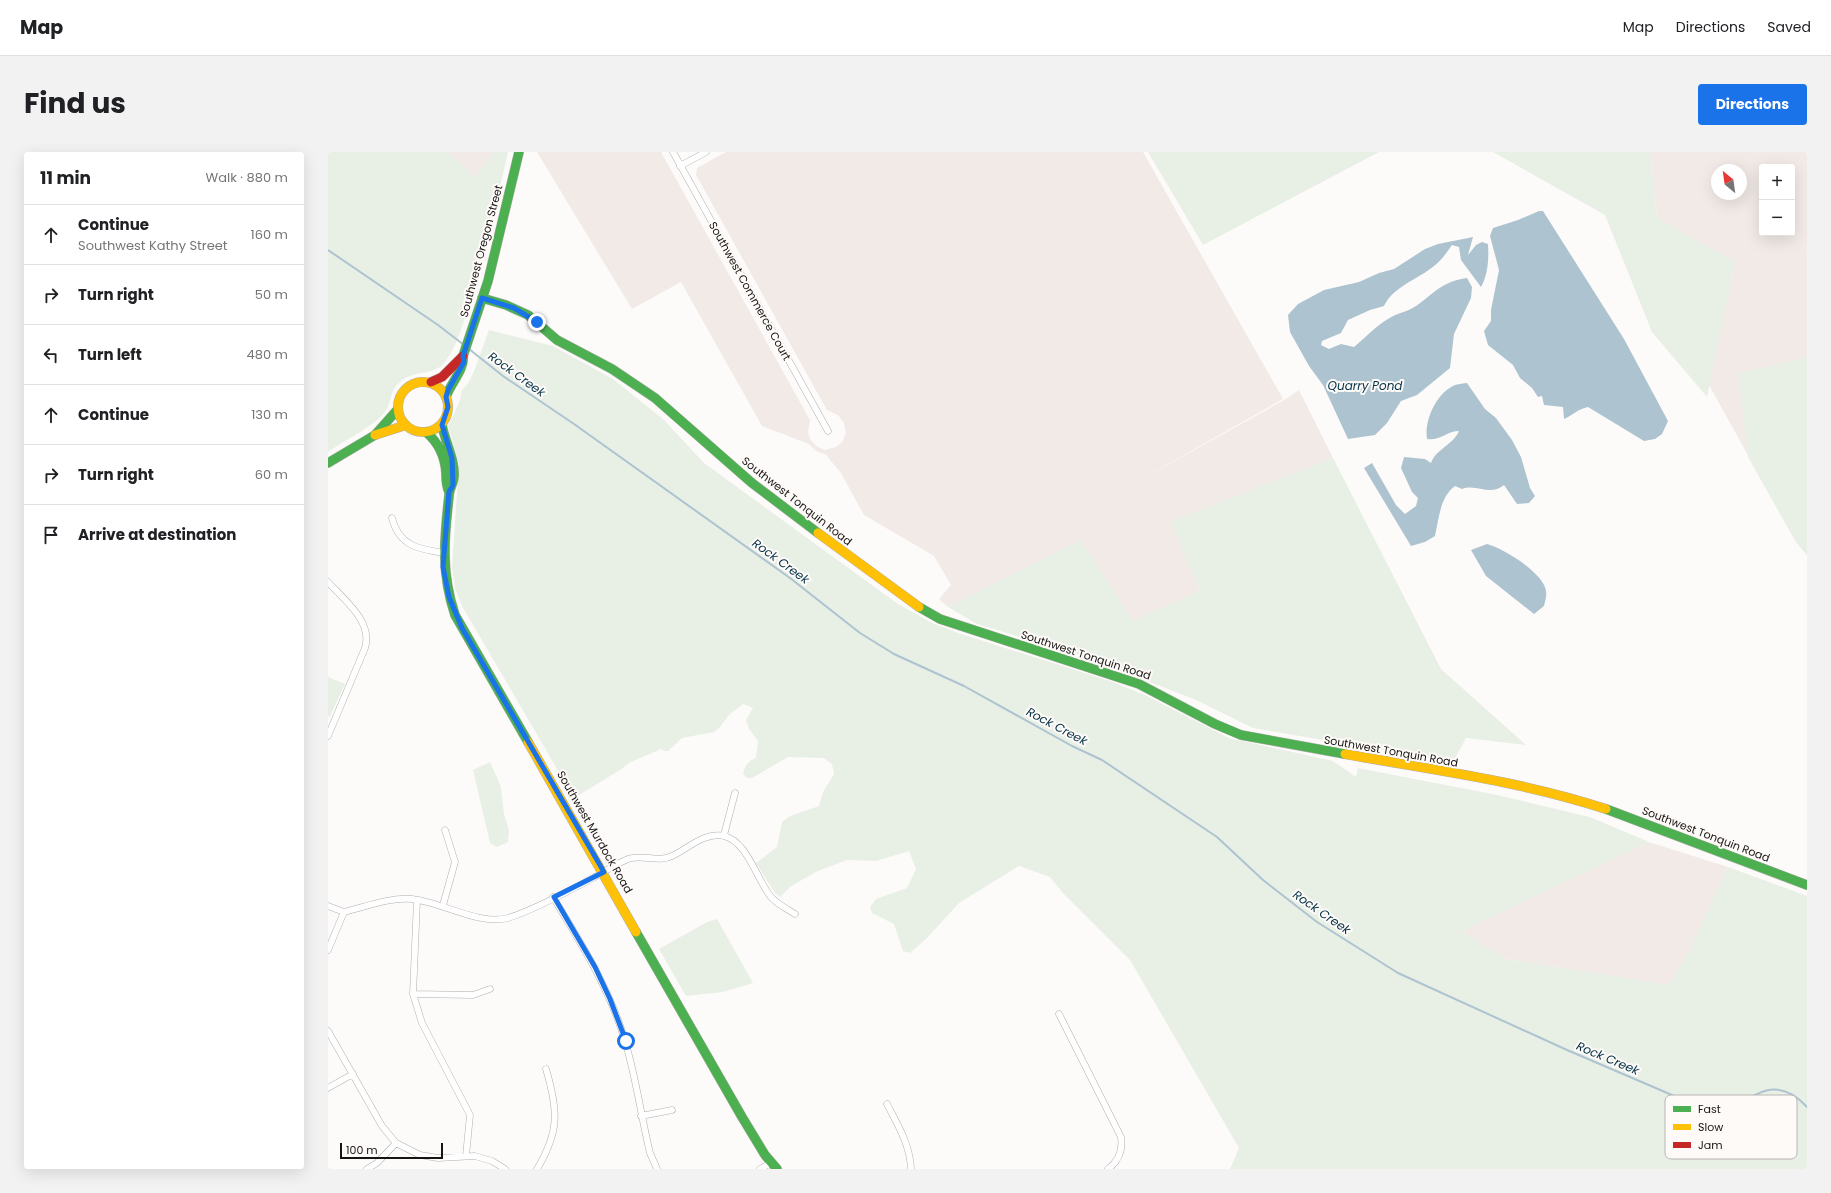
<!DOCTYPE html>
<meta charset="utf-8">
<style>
body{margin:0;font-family:Poppins,sans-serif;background:#f2f2f2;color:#202124}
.controls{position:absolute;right:12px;top:12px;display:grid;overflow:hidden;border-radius:4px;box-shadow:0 4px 16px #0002}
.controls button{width:36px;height:36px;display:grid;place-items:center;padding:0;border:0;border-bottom:1px solid #e0e0e0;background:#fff;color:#202124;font:20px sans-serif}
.compass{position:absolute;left:1383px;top:12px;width:36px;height:36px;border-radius:50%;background:#fff;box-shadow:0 4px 16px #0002;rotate:331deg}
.scale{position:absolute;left:12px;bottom:10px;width:103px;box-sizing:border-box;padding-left:4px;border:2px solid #161514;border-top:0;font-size:11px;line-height:14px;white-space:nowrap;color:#161514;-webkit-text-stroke:3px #fefaf8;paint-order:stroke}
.stop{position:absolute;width:12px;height:12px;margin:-9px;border:3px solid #1a73e8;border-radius:50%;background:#fff}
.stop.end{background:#1a73e8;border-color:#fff;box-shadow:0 1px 4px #0008}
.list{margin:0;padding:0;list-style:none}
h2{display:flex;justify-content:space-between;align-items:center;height:52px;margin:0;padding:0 16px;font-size:17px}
h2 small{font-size:13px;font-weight:400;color:#757577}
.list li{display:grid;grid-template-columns:26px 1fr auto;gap:12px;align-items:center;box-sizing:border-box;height:60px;padding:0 16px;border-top:1px solid #e0e0e0}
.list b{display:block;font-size:15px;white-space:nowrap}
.list p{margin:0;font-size:13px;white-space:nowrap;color:#757577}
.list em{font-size:13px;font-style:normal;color:#757577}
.icon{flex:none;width:22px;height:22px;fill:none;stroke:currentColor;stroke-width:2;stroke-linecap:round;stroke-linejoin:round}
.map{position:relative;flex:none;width:1479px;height:1017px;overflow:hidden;border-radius:4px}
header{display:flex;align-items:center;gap:24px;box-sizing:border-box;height:56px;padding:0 20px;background:#fff;border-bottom:1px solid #e0e0e0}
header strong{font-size:19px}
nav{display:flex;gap:22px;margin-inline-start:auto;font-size:14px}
.intro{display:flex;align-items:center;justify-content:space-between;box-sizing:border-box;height:96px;padding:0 24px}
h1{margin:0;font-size:28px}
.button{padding:10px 18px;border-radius:4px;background:#1a73e8;color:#fff;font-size:14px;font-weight:700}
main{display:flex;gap:24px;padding:0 24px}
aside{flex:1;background:#fff;border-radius:4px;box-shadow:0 4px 16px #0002}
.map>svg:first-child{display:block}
.built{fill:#f1eae6;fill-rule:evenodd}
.green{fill:#e8efe5}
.water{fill:#adc3d0}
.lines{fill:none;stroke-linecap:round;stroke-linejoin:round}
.stream{stroke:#adc3d0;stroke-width:2}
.street-casing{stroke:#b1afae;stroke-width:7}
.fast-casing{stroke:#b1afae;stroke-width:10}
.slow-casing{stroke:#b1afae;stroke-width:10}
.jam-casing{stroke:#b1afae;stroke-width:10}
.street{stroke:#fffefe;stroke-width:6}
.fast{stroke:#4caf50;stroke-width:9}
.slow{stroke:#ffc107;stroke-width:9}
.jam{stroke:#c62828;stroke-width:9}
.route{stroke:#1a73e8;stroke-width:5}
.labels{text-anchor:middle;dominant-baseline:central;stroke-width:4;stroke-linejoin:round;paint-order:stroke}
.street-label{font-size:11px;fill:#161514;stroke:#fefaf8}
.water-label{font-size:12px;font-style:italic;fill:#033247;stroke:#fefaf8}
.key{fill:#fefaf8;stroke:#b8b5b4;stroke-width:1}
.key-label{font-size:11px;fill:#161514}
</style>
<header>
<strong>Map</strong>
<nav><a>Map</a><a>Directions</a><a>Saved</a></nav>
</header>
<div class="intro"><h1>Find us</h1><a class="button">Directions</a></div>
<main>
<aside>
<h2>11 min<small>Walk · 880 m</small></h2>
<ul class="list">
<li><svg class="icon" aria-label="ahead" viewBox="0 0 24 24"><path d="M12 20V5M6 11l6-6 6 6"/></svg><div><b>Continue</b><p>Southwest Kathy Street</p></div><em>160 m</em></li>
<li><svg class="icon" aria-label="right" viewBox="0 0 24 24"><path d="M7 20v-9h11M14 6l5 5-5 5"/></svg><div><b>Turn right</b></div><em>50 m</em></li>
<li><svg class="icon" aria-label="left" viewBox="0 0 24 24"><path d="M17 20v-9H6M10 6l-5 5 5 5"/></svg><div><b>Turn left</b></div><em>480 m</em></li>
<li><svg class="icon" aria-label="ahead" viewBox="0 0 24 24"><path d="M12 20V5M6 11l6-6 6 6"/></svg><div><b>Continue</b></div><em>130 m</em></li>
<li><svg class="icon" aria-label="right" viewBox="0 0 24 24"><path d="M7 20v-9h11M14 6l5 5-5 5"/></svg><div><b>Turn right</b></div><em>60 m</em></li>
<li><svg class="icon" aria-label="arrive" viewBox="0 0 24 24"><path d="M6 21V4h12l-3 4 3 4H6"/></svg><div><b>Arrive at destination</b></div></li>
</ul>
</aside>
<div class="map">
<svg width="1479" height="1017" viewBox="0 0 1479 1017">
<rect width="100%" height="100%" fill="#fdfbf9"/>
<path class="built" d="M119,0H166L148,25Z
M209,0H333L482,268L480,280L482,287L488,294L497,298L508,295L514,290L518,281L516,271L510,263L499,258L368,23L369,16L398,0H815L955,247L796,337L956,248L971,238L1005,306L842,370L872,439L805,469L753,388L620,455L611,447L623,433L606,404L536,363L513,321L497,302L488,299L481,292L434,274L353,130L304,157Z
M1322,0H1479V403L1468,390L1381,233L1407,110L1329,66ZM1434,15H1464V81H1434ZM1389,18H1413V42H1389Z
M1321,690L1400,715L1363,795L1341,833L1177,807L1134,779Z"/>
<path class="green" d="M0,0H119L148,25L166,0H180C171,43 158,86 146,129C139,155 134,189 116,211C105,225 84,217 71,231C61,240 64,251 57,260C48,273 14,290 0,300Z
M820,0H1051L875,93Z
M1165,0H1322L1329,66L1407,110L1379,245L1324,180L1277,63Z
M161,178L225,194L285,227L335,267L376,311L570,452L602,470L630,481L785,530L819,544L901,586L1005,609L1028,625L1030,616L1169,643L1262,665L1321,690L1134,779L1177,807L1341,833L1363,795L1400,715L1479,744V1017H902L911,996L802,808L735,741L722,725L691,714L631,751L598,787L582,801L575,799L566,772L544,761L542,755L548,747L579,736L588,717L581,699L548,709L519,708L490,719L463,734L452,745L447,741L428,711L449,695L454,670L462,664L491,654L495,640L506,622L504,612L496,606L460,605L424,626H419L415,622C417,613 420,609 428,606L430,589L421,577L418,568L425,556L415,552L401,563L391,576L386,580L354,586L340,599H336L333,597L301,611L292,618L246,646L134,454L127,436L124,415L131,312L120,274L131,251L134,238L141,230L146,219Z
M1479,206V403L1468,390L1420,305L1410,221Z
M1005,306L1113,517L1198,593L1138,586L1125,610L925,576L868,548L753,503L649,472L620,455L753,388L805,469L872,439L842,370Z
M0,525L17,532L1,566L0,563Z
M162,610L173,635L176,662L181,678L180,690L169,695L162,691L145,618Z
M389,767L425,831L395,840L358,844L331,797L379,770Z"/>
<path class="water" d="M1211,59H1215L1296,187L1340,269L1334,282L1327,287L1316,289L1260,255C1250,257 1245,263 1236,267L1235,255L1216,253L1214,244L1210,245L1204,236L1192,226L1185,213L1160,193L1156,179L1163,169V158L1171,118L1162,84L1165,76L1190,68Z
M1145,85L1140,103L1148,93L1154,90L1160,92C1161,106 1160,123 1153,135L1133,108L1131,95L1124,93C1119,100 1113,109 1106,114C1089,128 1066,134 1056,154L1042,158L1020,168L1013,181L994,189L993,193L1001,197L1013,192L1026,195C1037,186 1048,174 1060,167C1069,161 1079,160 1088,154C1108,140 1113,130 1139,126L1144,135L1143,146L1126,182L1122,216L1089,243L1073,249L1059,271L1047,283L1020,287L995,233L981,214L962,180L960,163L970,152L996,138L1031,130L1051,121L1066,117L1097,97L1110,92Z
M1139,231L1157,257L1168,266L1184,288L1193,305L1202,336L1207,344L1201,351L1189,352L1176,333C1161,345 1149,331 1134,337L1127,334C1112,345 1111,366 1107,384L1097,390L1083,394L1036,316L1044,311L1068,353L1077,362L1088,354L1090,346L1084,340L1073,316L1076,305L1097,307L1103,311C1108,297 1125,293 1131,279C1119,279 1112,289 1099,287C1096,269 1108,241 1127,233C1131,232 1136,231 1139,231Z
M1159,392C1175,396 1216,421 1218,439C1219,443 1217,450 1216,454L1206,462L1158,424L1143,398Z"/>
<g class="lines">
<path class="stream" d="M0,98L110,173L136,193
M141,197L175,224L246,272L462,426L532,481L566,502L636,534L744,594L774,608L889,685L935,728L989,770L1070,821L1239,898L1393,964C1425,945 1447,920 1479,955"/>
<defs>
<path id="street" d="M345,0L500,279
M352,14L378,0
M64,366C71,394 90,397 116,401
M0,430C16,448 45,469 37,496L0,584
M396,683L407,641
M225,745C253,791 282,837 297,889C308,925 313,964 322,1001L329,1017
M89,748L85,842L94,871L142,963L138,1004
M115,753L127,710L117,678
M0,754L16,760
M0,798L16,760C37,755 62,745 84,747C114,750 152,774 180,766C206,758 241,739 265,726C276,720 288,712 300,707C314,702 330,711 344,704C359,697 378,679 396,684C419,689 429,728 443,745C449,752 459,757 467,762
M85,842L145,843L162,837
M731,862L793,985C795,999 791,1009 780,1017
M0,879L54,974L68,991L92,1003L110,1006L147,1004L164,1009L177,1017
M0,936L25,922
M559,952C570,973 582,993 583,1017
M313,964L344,958
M39,1017L49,1011L68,991
M209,1017C232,979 230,958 218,917
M432,1017L443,1011"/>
<path id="fast" d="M154,146L178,153L200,163L229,188L284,217L327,246L424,331L490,381
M118,245C122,232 137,217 135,204L160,129L191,0
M114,273C117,290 127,307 126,324C126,331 121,337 121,344C116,387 113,421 127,463L200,590
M98,280C111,291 117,305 118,321C118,328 118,334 121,340
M0,311L47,283L70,257
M591,455L612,467L811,532L887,572L913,583L1017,602
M1278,657L1479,733
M308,780L414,965L437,1003L449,1017"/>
<path id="slow" d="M70 255a25 25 0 1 1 50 0a25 25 0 1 1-50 0Z
M47,283L78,273
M490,381L591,455
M200,590L308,780
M1017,602C1104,618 1193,629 1278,657"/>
<path id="jam" d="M103,230L114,225L135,204"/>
</defs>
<use href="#street" class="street-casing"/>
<use href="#fast" class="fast-casing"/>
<use href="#slow" class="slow-casing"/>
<use href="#jam" class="jam-casing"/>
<use href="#street" class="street"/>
<use href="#fast" class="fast"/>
<use href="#slow" class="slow"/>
<use href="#jam" class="jam"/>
</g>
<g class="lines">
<path class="route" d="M209,170L186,156L154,146L135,204L136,210L120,238L118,245L120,255L114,273L124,306L125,333L121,340L115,415L121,445L134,476L276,720L226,745L267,815L282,847L298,889"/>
</g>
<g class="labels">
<g class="street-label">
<text transform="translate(153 99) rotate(-75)">Southwest Oregon Street</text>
<text transform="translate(422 139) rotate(61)">Southwest Commerce Court</text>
<text transform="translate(469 349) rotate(38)">Southwest Tonquin Road</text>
<text transform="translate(758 503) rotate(18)">Southwest Tonquin Road</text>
<text transform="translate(1063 599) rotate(10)">Southwest Tonquin Road</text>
<text transform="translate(267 680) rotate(60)">Southwest Murdock Road</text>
<text transform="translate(1378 682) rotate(21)">Southwest Tonquin Road</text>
</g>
<g class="water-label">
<text transform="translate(189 222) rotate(36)">Rock Creek</text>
<text x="1037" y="233">Quarry Pond</text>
<text transform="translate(453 409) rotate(36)">Rock Creek</text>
<text transform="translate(729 574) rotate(28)">Rock Creek</text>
<text transform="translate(994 760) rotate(35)">Rock Creek</text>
<text transform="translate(1280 906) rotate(23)">Rock Creek</text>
</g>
</g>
<rect x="1337" y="943" width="132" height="64" rx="6" class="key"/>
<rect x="1345" y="954" width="18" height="6" fill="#4caf50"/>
<rect x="1345" y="972" width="18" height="6" fill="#ffc107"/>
<rect x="1345" y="990" width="18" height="6" fill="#c62828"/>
<g class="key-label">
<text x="1370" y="961">Fast</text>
<text x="1370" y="979">Slow</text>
<text x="1370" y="997">Jam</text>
</g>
</svg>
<div class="controls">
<button>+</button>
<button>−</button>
</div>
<svg class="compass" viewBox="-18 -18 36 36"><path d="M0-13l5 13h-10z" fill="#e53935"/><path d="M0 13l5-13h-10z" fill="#757577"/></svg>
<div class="scale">100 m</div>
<div class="stop" style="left:298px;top:889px"></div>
<div class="stop end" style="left:209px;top:170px"></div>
</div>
</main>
